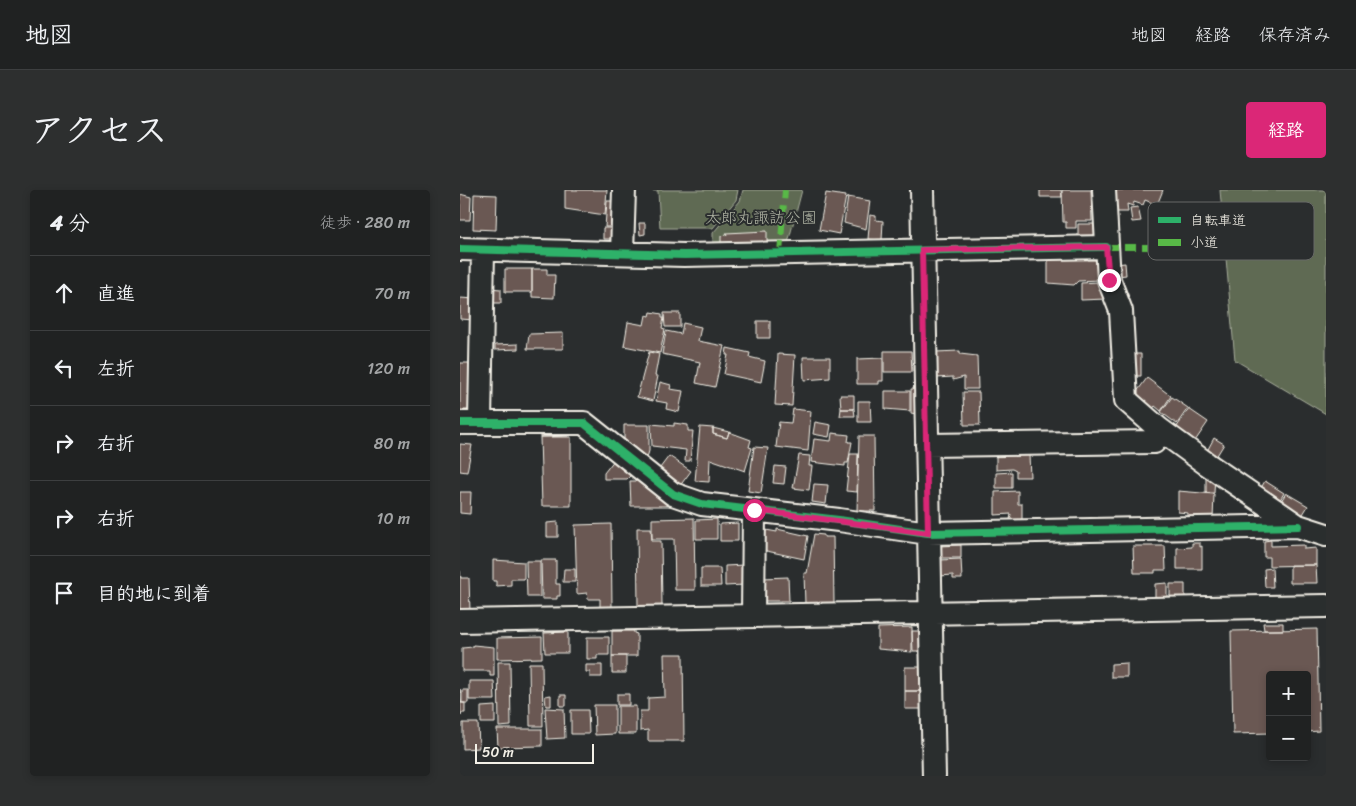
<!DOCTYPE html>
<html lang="ja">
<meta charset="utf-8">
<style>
body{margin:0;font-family:Sriracha,"Klee One",sans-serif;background:#2d2f2f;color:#f1f3f6}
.controls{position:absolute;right:15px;bottom:15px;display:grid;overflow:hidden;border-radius:5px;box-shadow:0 2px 8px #0003}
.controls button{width:45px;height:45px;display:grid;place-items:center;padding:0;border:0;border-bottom:1px solid #3d3f40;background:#202222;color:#f1f3f6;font:25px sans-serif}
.scale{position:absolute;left:15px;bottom:12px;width:119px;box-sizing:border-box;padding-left:5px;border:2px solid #f4f1e8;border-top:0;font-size:14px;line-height:18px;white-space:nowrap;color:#f4f1e8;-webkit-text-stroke:4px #2a2d2e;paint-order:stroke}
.stop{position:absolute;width:15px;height:15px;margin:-11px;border:4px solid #db2777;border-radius:50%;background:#fff}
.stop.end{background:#db2777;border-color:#fff;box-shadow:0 1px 5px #0008}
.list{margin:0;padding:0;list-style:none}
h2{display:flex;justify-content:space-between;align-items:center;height:65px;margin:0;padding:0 20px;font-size:21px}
h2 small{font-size:16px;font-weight:400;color:#a2a4a5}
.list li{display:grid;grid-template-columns:32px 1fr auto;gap:15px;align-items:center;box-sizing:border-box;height:75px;padding:0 20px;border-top:1px solid #3d3f40}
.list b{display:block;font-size:19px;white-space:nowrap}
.list em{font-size:16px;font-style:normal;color:#a2a4a5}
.icon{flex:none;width:28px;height:28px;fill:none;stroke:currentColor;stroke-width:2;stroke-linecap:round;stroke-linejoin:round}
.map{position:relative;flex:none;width:866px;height:586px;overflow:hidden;border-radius:5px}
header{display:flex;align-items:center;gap:30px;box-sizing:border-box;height:70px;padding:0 25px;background:#202222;border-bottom:1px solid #3d3f40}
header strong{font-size:24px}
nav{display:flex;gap:28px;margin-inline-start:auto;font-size:18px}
.intro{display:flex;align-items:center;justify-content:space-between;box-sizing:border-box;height:120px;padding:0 30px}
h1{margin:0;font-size:35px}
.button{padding:12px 22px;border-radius:5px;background:#db2777;color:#fff;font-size:18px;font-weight:700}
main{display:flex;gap:30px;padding:0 30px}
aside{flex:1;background:#202222;border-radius:5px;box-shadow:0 2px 8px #0003}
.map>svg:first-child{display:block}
.green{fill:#5e6a52;stroke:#a9ae9d}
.building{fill:#6a5953;stroke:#f4f1e8}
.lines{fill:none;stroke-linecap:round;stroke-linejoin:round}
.minor-casing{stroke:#f4f1e8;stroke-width:26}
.minor{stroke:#2a2d2e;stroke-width:22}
.quiet{stroke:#58b947;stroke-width:6;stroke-dasharray:12 6;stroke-linecap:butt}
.cycleway-casing{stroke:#2a2d2e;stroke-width:11}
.cycleway{stroke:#2db169;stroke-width:8}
.route{stroke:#db2777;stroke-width:6}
.labels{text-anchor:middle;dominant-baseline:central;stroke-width:4;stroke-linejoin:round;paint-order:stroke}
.park-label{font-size:16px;fill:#b0b4a4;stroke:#2a2d2e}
.key{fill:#2a2d2e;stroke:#676866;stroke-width:1}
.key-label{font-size:14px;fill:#f4f1e8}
</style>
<header>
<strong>地図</strong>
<nav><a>地図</a><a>経路</a><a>保存済み</a></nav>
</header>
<div class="intro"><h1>アクセス</h1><a class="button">経路</a></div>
<main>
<aside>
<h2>4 分<small>徒歩 · 280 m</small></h2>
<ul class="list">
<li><svg class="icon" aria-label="ahead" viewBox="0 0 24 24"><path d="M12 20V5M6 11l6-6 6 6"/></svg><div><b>直進</b></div><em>70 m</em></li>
<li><svg class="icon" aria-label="left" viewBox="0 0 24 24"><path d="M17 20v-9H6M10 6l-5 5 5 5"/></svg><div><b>左折</b></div><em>120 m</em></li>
<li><svg class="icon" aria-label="right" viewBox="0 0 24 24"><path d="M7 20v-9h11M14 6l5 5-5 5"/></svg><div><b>右折</b></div><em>80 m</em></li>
<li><svg class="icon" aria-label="right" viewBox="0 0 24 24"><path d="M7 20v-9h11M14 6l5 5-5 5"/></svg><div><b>右折</b></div><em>10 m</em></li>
<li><svg class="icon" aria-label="arrive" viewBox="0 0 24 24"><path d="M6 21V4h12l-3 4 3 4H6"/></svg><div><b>目的地に到着</b></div></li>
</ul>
</aside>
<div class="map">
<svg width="866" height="586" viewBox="0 0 866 586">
<rect width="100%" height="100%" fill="#2a2d2e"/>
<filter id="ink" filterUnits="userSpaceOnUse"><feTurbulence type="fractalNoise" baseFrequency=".02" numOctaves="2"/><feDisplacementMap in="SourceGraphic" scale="10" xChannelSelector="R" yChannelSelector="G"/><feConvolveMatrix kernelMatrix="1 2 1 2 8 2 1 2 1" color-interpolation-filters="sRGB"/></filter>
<g filter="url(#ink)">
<path class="green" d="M183,0H278L276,10L253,38H200L198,1Z
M283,0H342L328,53L253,54V43L280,11Z
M760,0H866V224L775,170Z"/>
<path class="building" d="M105,0H147L145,25L105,19Z
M580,0H601L602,7H580Z
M602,0H631L632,31H616V38H606V32H603Z
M653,0H703L697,15L685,10L683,15L674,12L673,16L667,14L668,22H654Z
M366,3L386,6L379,44L359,40Z
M0,4L11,7L10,30H0Z
M14,4L37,5L36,40L13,39Z
M388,7L410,11L406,39L384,33Z
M147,11H158L157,37H145Z
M678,17L681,31L672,32L670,18Z
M410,25L416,26V30L423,31L422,50L408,49Z
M179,33H185V44L180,45Z
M618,34H634L635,46H618Z
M143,38H156V49H143Z
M307,41V53L261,54V46L267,45L266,43Z
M628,66V70H639V90L618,91L614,95L588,93V70Z
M665,73L666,85L658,86L656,74Z
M45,79H72V102H45Z
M72,79H87V85H95L94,108L72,107Z
M639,92L646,109L621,110V93Z
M29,98L41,99V113H29Z
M0,108L15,109L14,130L0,129Z
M191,122L202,124V128H204L202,138L205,139L200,163L164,156L168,132L184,135L186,125L190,126Z
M204,123H220V137H205Z
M297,131H310V148H297Z
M223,133L241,137L238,151L264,156L255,197L236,193L240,172L202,164L206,141L221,144Z
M103,143V159H67L69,144Z
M58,154V159L35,160V155Z
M267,158L290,163L289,167L305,171L301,192L264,184L268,165H266Z
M424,161H451L452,182H424Z
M500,161V164L517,166L518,199H504V187L493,190V187L476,188L475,162Z
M189,162L199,164L195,186H198L193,211L177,207Z
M318,164L335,165L332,216L315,215Z
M669,164H681V186H669Z
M343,167H370V188L344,190Z
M423,168V191H419V194H397V169Z
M0,173H12V220H0Z
M687,188L711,206L701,221L695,216L691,221L673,207Z
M200,192L211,195L210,199L223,201L219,222L206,219L207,213L196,211Z
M451,199H456V224L451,223Z
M425,201H450V221L425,219Z
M503,202H519L520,235H504Z
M380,205H394V219H381Z
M712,207L728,218L717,234L701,222Z
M398,211H410L411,232H398Z
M333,219L351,221L348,261L316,257L319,232L331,233Z
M381,219H394L395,226H380Z
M729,219L748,232L733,254L714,241Z
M355,232L371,235L369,247L353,244Z
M214,233L228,235V241H233L230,271H225L226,260L192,256L191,234L214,236Z
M164,235H189V261L186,271L164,254Z
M240,237L253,238V244L267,248L269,242L291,250L289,257L292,258L285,281L250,269L249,292L235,291Z
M253,238L269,242L267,248L253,244Z
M80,240H108V246L80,247Z
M372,243L389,245L388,252H392L388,273H385V276L351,272L354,249L371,251Z
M399,246H414L415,321H397Z
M80,247H111V316H82Z
M754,248L764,254L756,267L747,261Z
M0,254L12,255L7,282L0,281Z
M294,257L308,258L301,303L288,301Z
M390,264H398L397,302L386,301Z
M339,265L350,266L349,276H352L349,300L333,298Z
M536,265H569L570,287H556V281L552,279L536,280Z
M209,266L231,281L219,297L197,282Z
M155,269L173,283L167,289H144V283Z
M315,276L326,277L324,294L313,293Z
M552,282V298H536V283Z
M746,283L755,284L754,303H746Z
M170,291H183L214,316H171Z
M805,291L824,303L817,315L798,303Z
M354,294L368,295L366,314L352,312Z
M558,301V314H562V330H550L551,324L535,325V302Z
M718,301L754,304L753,329L728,328V323L718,322Z
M0,302H11L10,324L0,323Z
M826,303L848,316L840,329L818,316Z
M234,328L235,400H215L214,349H192V329Z
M257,329V349H236V330Z
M98,332V347H87V333Z
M278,333V351H260V334Z
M151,334L152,418H140V409H128L127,403L117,404L115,335Z
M177,338H191L192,351H201L202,416H178Z
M317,339L348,346L344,369L302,360L306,340L317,342Z
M354,344L364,345V347H373L374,413L345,414L344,383H347Z
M811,350V356L844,355V359L856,358V375L809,376V367H804V351Z
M732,353H740V357L742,356V379H717V358L732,357Z
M501,355V368H479V356Z
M673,356H705L706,380H695V383H674Z
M501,369L502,389H493V385L480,386V370Z
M33,370L64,372V389H51V395L36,396V391H33Z
M81,370H96V394H100V406H97V409H82Z
M66,371H80V407H67Z
M284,375V395L265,396V376Z
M830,375H856L857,393H830Z
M241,378H260L261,396H241Z
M812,378L813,397H805L804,379Z
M104,379H115V392H103Z
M0,381L1,388H9L10,422H0Z
M328,387L329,411H304L303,388Z
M707,393V408H695V394Z
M710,394H725V408H710Z
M803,433H823V440H804Z
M452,437V462L418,459V438Z
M857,439L859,541L847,542V485H810V543L773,544L771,441Z
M152,441H174V443L177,444V466H152Z
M452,441H463V461H453Z
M108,442V463H85L84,443Z
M82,447V468L37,469V448Z
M127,447H149V465H137V469H127Z
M13,455L34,457V486H30V481H2V458L13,457Z
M204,464H223L224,551H188V540L180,541V521H188V508L205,507Z
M152,466H166V483H152Z
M38,472H50L51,536L39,537Z
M69,473H82L83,536H70Z
M667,473V487H651V474Z
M126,475H142V487H130V482H126Z
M445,477H461V501H445Z
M9,491H34L35,510H9Z
M0,499L1,513H5V523H1V526Z
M2,500H8V513H2Z
M445,501H461L462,519H445Z
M157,504H169V515H157Z
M91,505V516H86L85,506Z
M100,505H106V516H100Z
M134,515H155V544L135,545Z
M35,516V533H21V517Z
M158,516H176V544H158Z
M85,518L104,519L105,548L87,549Z
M111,520H128L129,544H111Z
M3,533H18L19,558L3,559Z
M37,539H82V556L38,557Z"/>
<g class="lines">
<defs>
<path id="minor" d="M462,0L474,586
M644,0L649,90L661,121L666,210L699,239L747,274L838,336L866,345
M0,59L224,65L646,57
M162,63L164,0
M20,232L23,60
M0,233H124L213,304L242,314L379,330L468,343L838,336
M467,255L694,252
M293,426L294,320
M0,431L866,416"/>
</defs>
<use href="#minor" class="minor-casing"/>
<use href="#minor" class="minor"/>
<path class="quiet" d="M646,57H688
M320,63L325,0"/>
<defs>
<path id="cycleway" d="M0,59L224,65L646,57
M0,233H124L213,304L242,314L379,330L468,343L838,336"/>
</defs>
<use href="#cycleway" class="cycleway-casing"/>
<use href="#cycleway" class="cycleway"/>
</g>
</g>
<g class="lines" filter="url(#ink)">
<path class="route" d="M294,320L468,343L462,60L646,57L649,90"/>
</g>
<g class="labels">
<g class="park-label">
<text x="301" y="27">太郎丸諏訪公園</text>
</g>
</g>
<rect x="688" y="12" width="166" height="58" rx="8" class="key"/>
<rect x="698" y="27" width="23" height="6" fill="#2db169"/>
<rect x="698" y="49" width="23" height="7" fill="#58b947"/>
<g class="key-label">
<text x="730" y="35">自転車道</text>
<text x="730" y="57">小道</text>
</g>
</svg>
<div class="controls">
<button>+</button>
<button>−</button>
</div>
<div class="scale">50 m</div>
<div class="stop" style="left:294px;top:320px"></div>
<div class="stop end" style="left:649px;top:90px"></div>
</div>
</main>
